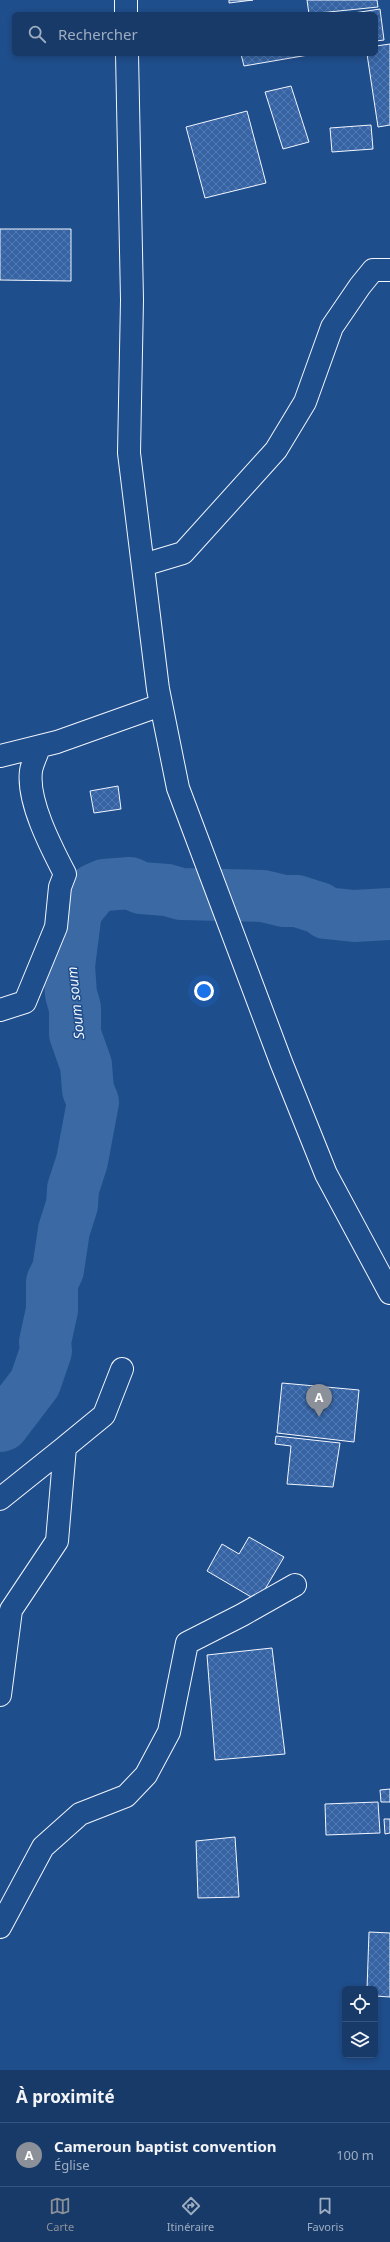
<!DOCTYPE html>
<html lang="fr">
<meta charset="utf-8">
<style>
body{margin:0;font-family:"Noto Sans",sans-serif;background:#244571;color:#f1f3f6}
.controls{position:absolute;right:12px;bottom:12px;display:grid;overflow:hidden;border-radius:6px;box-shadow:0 2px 6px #0003}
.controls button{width:36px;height:36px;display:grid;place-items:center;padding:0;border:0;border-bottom:1px solid #36547d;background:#173a69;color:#f1f3f6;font:20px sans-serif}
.you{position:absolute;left:204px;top:991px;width:14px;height:14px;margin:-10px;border:3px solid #fff;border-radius:50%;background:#1a73e8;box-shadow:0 0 0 6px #1a73e833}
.badge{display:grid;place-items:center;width:26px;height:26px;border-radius:50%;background:#8c9099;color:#fff;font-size:13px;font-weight:700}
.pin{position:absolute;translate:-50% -33px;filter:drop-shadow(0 1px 2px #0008)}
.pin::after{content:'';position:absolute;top:21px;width:14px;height:12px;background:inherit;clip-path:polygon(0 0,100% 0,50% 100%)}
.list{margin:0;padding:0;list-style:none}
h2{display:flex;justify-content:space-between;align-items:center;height:52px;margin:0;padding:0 16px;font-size:17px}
h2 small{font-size:13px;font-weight:400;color:#9eadc0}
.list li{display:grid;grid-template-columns:26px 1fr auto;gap:12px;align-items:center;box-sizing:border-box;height:64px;padding:0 16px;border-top:1px solid #36547d}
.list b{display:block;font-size:15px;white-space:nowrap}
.list p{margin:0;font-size:13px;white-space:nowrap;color:#9eadc0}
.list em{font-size:13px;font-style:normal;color:#9eadc0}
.icon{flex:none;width:22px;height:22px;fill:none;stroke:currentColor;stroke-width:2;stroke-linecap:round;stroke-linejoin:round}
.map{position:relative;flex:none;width:390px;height:2070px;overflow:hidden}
.search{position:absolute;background:#173a69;box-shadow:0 2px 6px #0003;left:12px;right:12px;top:12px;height:44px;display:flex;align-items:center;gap:10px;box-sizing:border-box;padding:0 14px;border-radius:6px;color:#9eadc0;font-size:15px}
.sheet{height:116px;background:#173a69}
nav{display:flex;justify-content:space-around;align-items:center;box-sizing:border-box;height:56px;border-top:1px solid #36547d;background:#173a69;font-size:11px;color:#9eadc0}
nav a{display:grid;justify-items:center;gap:2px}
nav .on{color:#8c9099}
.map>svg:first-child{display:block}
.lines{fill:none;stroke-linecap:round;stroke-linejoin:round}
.river{stroke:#3b69a3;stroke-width:52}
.building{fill:url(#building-cross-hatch);stroke:#f2f6ff}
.minor-casing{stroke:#f2f6ff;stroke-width:24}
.minor{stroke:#1f4e8c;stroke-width:22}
.labels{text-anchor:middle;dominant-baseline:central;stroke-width:3;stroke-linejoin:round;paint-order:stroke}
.water-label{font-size:14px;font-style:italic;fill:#f2f6ff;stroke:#1f4e8c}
</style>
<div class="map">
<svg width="390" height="2070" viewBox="0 0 390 2070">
<defs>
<pattern id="building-cross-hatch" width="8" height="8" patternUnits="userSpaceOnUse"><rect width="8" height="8" fill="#3563a3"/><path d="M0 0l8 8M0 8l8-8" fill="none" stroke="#537ab1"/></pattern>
</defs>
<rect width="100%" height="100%" fill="#1f4e8c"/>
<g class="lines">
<path class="river" d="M0,1426L3,1425L35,1383L46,1351L45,1342L52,1310V1282L58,1270L64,1230L72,1205L73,1189L82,1161L93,1102L88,1090L86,1065L75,1034V1008L71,994L69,966L76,911L93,890L104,885L130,883L141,888L167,890L181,894L263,896L284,901H297L319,908L326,913L354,916L390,914"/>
</g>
<path class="building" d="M229,0H253L229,3Z
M307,0H377L378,7L309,14Z
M380,9L384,40L376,41V14H347Z
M390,44V125L378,127L367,54H376V46Z
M241,54H314L244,66Z
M291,86L309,142L283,149L265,92Z
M247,111L266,183L205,198L186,127Z
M371,125L373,149L332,152L330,128Z
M0,229H71V281L0,280Z
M118,786L121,809L94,813L90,791Z
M282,1383L359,1390L354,1442L277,1433Z
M276,1436L340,1443L333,1487L287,1484L291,1446L275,1444Z
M249,1537L284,1557L258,1601L207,1571L222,1544L239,1554Z
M272,1648L285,1754L215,1760L207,1655Z
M390,1789V1802H381L380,1790Z
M378,1802L380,1833L326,1835L325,1804Z
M384,1819H390V1833L385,1834Z
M235,1837L239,1897L198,1898L196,1841Z
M369,1932L390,1933V1997L375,1996V1989H367Z"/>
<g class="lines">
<defs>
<path id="minor" d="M126,0V14
M127,54L132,300L129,453L158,689L178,788L281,1062L326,1174L390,1293
M143,565L183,553L276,450L305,402L332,327L360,286L373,270H390
M0,756L57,742L161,705
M0,1010L25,1002L56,927L60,887L65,874C51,847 27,801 31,771C32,763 37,755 39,747
M0,1499L65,1447
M0,1695L11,1610L57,1541L65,1447L104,1415L122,1369
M0,1927L43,1847L80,1814L126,1796L146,1775L169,1732L187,1643L242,1615L295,1585"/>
</defs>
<use href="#minor" class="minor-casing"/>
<use href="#minor" class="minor"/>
</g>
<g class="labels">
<g class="water-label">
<text transform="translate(75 1003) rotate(-96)">Soum soum</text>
</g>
</g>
</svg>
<div class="controls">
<button><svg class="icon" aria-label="locate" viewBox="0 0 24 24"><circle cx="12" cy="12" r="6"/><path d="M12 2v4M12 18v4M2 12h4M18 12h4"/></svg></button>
<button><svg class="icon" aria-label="layers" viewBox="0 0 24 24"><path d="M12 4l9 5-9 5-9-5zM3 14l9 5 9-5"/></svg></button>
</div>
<div class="you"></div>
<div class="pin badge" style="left:319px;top:1417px">A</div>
<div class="search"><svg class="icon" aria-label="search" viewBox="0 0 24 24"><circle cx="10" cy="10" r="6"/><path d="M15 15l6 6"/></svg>Rechercher</div>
</div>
<section class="sheet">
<h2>À proximité<small></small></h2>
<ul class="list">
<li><span class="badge">A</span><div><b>Cameroun baptist convention</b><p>Église</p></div><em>100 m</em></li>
</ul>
</section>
<nav>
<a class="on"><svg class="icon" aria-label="map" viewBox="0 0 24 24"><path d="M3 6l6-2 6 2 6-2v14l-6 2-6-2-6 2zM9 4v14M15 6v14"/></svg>Carte</a>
<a><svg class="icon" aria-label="directions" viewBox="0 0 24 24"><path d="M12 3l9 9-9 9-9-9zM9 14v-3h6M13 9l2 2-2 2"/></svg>Itinéraire</a>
<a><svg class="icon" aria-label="saved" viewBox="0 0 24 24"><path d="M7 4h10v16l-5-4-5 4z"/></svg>Favoris</a>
</nav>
